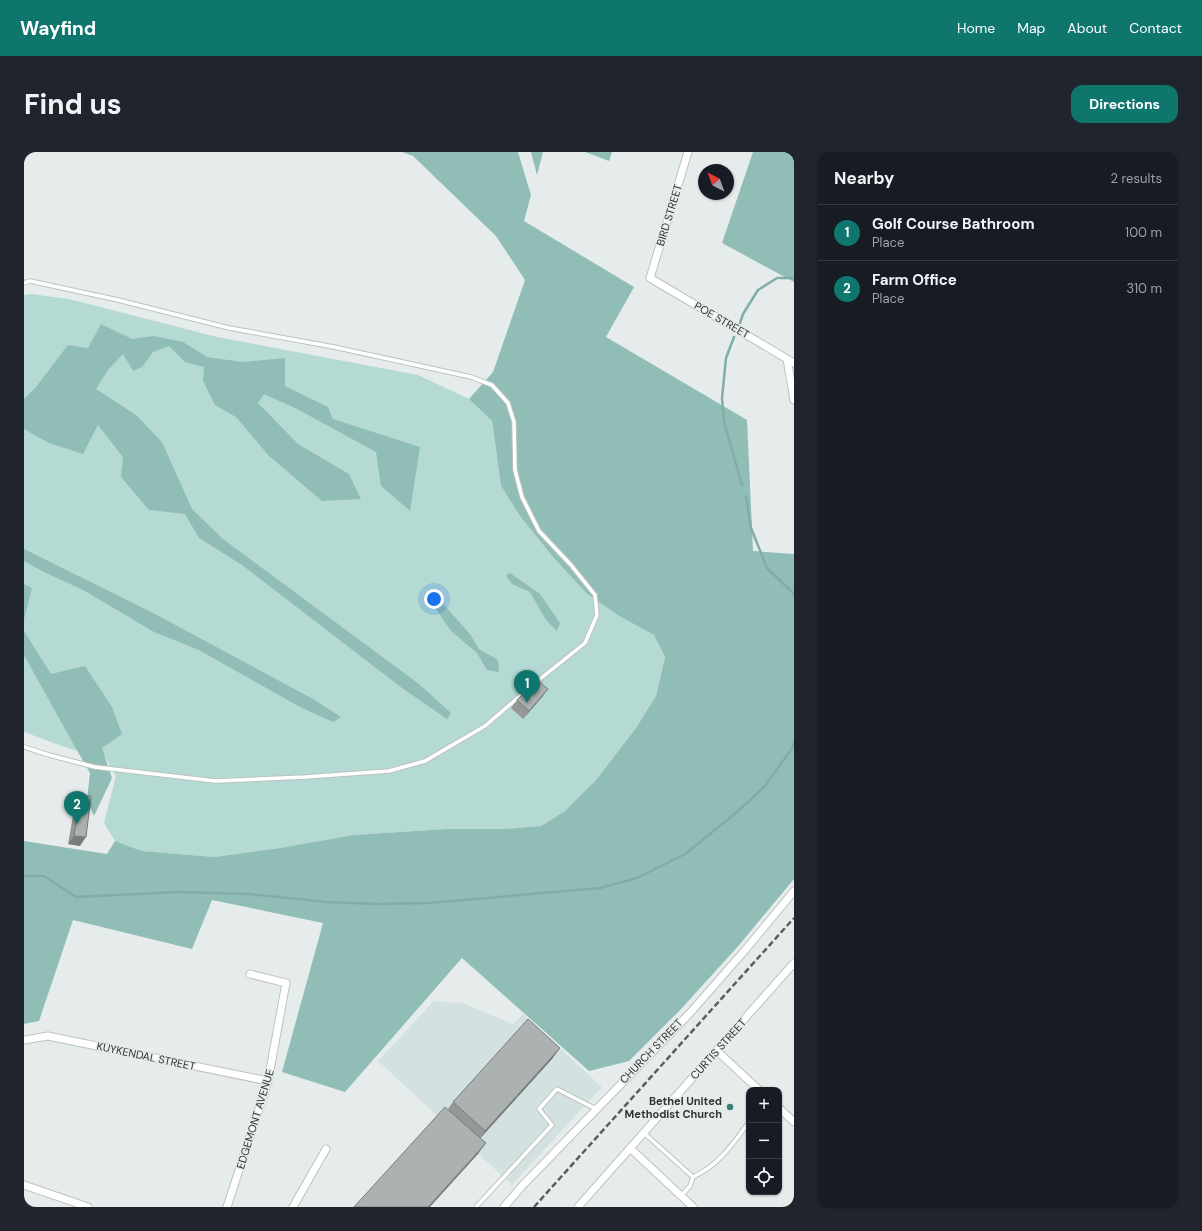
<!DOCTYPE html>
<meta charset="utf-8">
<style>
body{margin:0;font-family:"DM Sans",sans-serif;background:#20242c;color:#f1f3f6}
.controls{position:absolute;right:12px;bottom:12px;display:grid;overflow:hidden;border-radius:8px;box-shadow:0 1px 3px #0004}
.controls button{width:36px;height:36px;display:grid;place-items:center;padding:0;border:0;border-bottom:1px solid #363941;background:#171b24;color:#f1f3f6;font:20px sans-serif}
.compass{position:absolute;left:674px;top:12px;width:36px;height:36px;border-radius:50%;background:#171b24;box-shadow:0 1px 3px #0004;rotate:319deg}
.you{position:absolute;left:410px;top:447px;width:14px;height:14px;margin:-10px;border:3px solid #fff;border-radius:50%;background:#1a73e8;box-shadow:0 0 0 6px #1a73e833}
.badge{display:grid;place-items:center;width:26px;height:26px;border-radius:50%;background:#0f766e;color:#fff;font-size:13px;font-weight:700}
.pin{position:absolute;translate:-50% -33px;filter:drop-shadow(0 1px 2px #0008)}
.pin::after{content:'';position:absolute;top:21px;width:14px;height:12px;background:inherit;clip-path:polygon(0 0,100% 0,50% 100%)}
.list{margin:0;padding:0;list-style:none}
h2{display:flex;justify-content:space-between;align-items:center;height:52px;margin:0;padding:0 16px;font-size:17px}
h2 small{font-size:13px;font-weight:400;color:#9ea1a6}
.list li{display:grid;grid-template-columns:26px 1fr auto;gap:12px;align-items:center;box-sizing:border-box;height:56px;padding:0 16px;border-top:1px solid #363941}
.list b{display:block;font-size:15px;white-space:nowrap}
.list p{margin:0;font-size:13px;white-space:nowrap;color:#9ea1a6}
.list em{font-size:13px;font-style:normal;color:#9ea1a6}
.icon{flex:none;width:22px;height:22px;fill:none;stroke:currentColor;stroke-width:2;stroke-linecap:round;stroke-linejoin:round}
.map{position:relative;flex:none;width:770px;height:1055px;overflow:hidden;border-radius:12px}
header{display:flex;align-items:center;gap:24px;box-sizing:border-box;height:56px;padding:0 20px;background:#0f766e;color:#fff}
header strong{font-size:19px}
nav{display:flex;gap:22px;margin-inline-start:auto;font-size:14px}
.intro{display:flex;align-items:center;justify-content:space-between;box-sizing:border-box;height:96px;padding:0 24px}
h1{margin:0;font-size:28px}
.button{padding:10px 18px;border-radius:12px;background:#0f766e;color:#fff;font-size:14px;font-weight:700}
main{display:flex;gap:24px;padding:0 24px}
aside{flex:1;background:#171b24;border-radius:12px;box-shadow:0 1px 3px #0004}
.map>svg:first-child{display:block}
.built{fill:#d3e2e0}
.green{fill:#b5d9d3}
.forest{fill:#90beb6}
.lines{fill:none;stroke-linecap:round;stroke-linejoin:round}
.stream{stroke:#80ada6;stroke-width:2.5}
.lane-casing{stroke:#bcc3c1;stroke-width:5.5}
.street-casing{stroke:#bcc3c1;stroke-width:9}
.lane{stroke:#fff;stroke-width:3.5}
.street{stroke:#fff;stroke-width:7}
.rail{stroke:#5b5e5e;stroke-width:2.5;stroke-dasharray:6 3;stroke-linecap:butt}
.wall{fill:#949998}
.shaded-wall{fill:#787d7c}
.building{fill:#acb2b1;stroke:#787d7c}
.poi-dot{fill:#387e76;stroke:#e6eceb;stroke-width:1.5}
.labels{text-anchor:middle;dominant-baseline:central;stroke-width:3;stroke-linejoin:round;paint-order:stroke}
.street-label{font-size:11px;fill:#323434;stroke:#e6eceb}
.poi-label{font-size:11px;font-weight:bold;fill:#323434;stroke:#e6eceb;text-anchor:end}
</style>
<header>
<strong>Wayfind</strong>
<nav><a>Home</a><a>Map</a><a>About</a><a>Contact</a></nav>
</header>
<div class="intro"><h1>Find us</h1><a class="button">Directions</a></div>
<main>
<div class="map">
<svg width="770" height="1055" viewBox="0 0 770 1055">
<rect width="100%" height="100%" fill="#e6eceb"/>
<path class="built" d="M410,849L439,851L489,872L499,862L578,935L488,1033L354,909Z"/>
<path class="green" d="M7,142L45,147L193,185L394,223L445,247L468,269L477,334L496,364L529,405L562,441L595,464L630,483L641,505L632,544L612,576L572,628L541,659L517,674L481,677H422L331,683L256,696L190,705L118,699L91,689L80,671L92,624L81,605L46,597L0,580V143Z"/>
<path class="forest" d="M378,0H494L507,43L500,69L610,135L582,185L723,268L729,399L770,402V727L716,792L658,856L605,909L565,919L438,806L321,940L258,920L299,771L188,748L168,797L49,768L15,869L0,872V689L83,702L91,689L118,699L190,705L256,696L330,683L422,677H481L517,674L541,659L572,628L612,576L632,544L641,505L630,483L595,464L562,441L529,405L496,364L477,334L468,269L445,247L469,220L501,128L472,84L389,4Z
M507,0H519L513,23Z
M561,0H588L585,9Z
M729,0H770V130L698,91Z
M77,172L108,187L130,184L159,190L183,205L218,210L261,206V234L304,255L309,267L396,295L386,359L357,334L352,300L273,257L240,242L234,251L274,292L325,322L337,347L298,349L245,304L212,265L191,253L179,229L180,215L161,210L145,194L129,200L118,215L109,219L99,202L84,218L72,237L112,263L138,290L168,357L199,387L395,532L427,561L423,567L378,536L218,413L175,386L161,362L125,358L97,325L99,305L74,273L59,302L25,291L0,277V247L12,235L44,193L64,196Z
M0,397L131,462L289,547L317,565L309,570L276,555L175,498L130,480L61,439L20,420L0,409Z
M486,421L516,442L536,471L533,479L522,468L506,440L488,432L482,424Z
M0,432L8,436L0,467Z
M412,444L446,482L455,497L474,508L475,520L463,518L453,501L427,479L407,450Z
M0,479L27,522L61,514L88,555L98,582L78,596L88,626L70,664L63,648L66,621L46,586L0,503Z"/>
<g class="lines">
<path class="stream" d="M716,171L719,162L734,138L753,126H770
M710,185L702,206L698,246L700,270L718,333
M722,345L727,376L743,416L770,442
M0,724H20L52,745L153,740L226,742L302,750L354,752L405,751L576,736L613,726L661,702L713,660L740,635L767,598L770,591"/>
<defs>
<path id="lane" d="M0,131L6,129L94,148L205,176L310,195L447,225L468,233L484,251L490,270L491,318L498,345L515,379L547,413L571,443L573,463L561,491L511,531
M0,595L25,603L71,615L191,629L281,625L365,619L401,609L461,574L504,537
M620,981L669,1025
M669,1025C695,1013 708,993 725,970
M657,1044L666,1034L669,1025
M452,1055L528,973L515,957L533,937L572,957"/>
<path id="street" d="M664,0L626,126L770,211
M763,207L770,248
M0,888L24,884L244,929
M693,899L735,938
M755,956L770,970
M606,996L669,1055
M0,1033L64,1055
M203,1055L244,929L262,831L226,822
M269,1055L302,997
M480,1055L498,1034L666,861L722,797L770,739
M554,1055L770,811"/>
</defs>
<use href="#lane" class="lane-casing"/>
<use href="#street" class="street-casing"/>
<use href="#lane" class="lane"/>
<use href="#street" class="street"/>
<path class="rail" d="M510,1055L770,766"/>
</g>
<path class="wall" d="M524,537L518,545L499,567L487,556L493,548Z
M57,644L56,694L44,692L51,652Z
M536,896L528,907L456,986L454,1002L424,957L429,950Z"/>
<path class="shaded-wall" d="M524,537L518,545L499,567L505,559Z
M50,684L62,685L56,694L44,692Z
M536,896L528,907L453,990L461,979Z
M462,991L454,1002L406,1055H404Z"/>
<path class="building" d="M513,528L524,537L505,559L493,548Z
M57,644H67L62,685L50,684Z
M504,867L536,896L461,979L429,950Z
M421,955L462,991L404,1055H330Z"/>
<circle class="poi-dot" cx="706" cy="955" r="4"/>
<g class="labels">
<g class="street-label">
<text transform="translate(645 63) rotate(-73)">BIRD STREET</text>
<text transform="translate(698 168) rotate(30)">POE STREET</text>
<text transform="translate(694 897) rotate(-48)">CURTIS STREET</text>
<text transform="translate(627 899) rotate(-46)">CHURCH STREET</text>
<text transform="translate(122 904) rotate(12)">KUYKENDAL STREET</text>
<text transform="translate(231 967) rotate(-73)">EDGEMONT AVENUE</text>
</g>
<g class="poi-label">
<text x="698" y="949">Bethel United<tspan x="698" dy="13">Methodist Church</tspan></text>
</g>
</g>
</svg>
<div class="controls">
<button>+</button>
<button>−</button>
<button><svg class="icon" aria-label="locate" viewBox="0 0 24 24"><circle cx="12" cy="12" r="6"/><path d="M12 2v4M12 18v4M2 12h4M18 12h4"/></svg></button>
</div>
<svg class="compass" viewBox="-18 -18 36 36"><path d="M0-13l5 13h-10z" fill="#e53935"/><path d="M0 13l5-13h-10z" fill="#9ea1a6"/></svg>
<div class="you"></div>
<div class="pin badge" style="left:503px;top:551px">1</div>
<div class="pin badge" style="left:53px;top:672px">2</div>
</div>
<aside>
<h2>Nearby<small>2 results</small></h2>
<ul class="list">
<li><span class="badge">1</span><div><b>Golf Course Bathroom</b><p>Place</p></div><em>100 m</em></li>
<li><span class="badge">2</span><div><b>Farm Office</b><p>Place</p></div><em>310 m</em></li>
</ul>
</aside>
</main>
